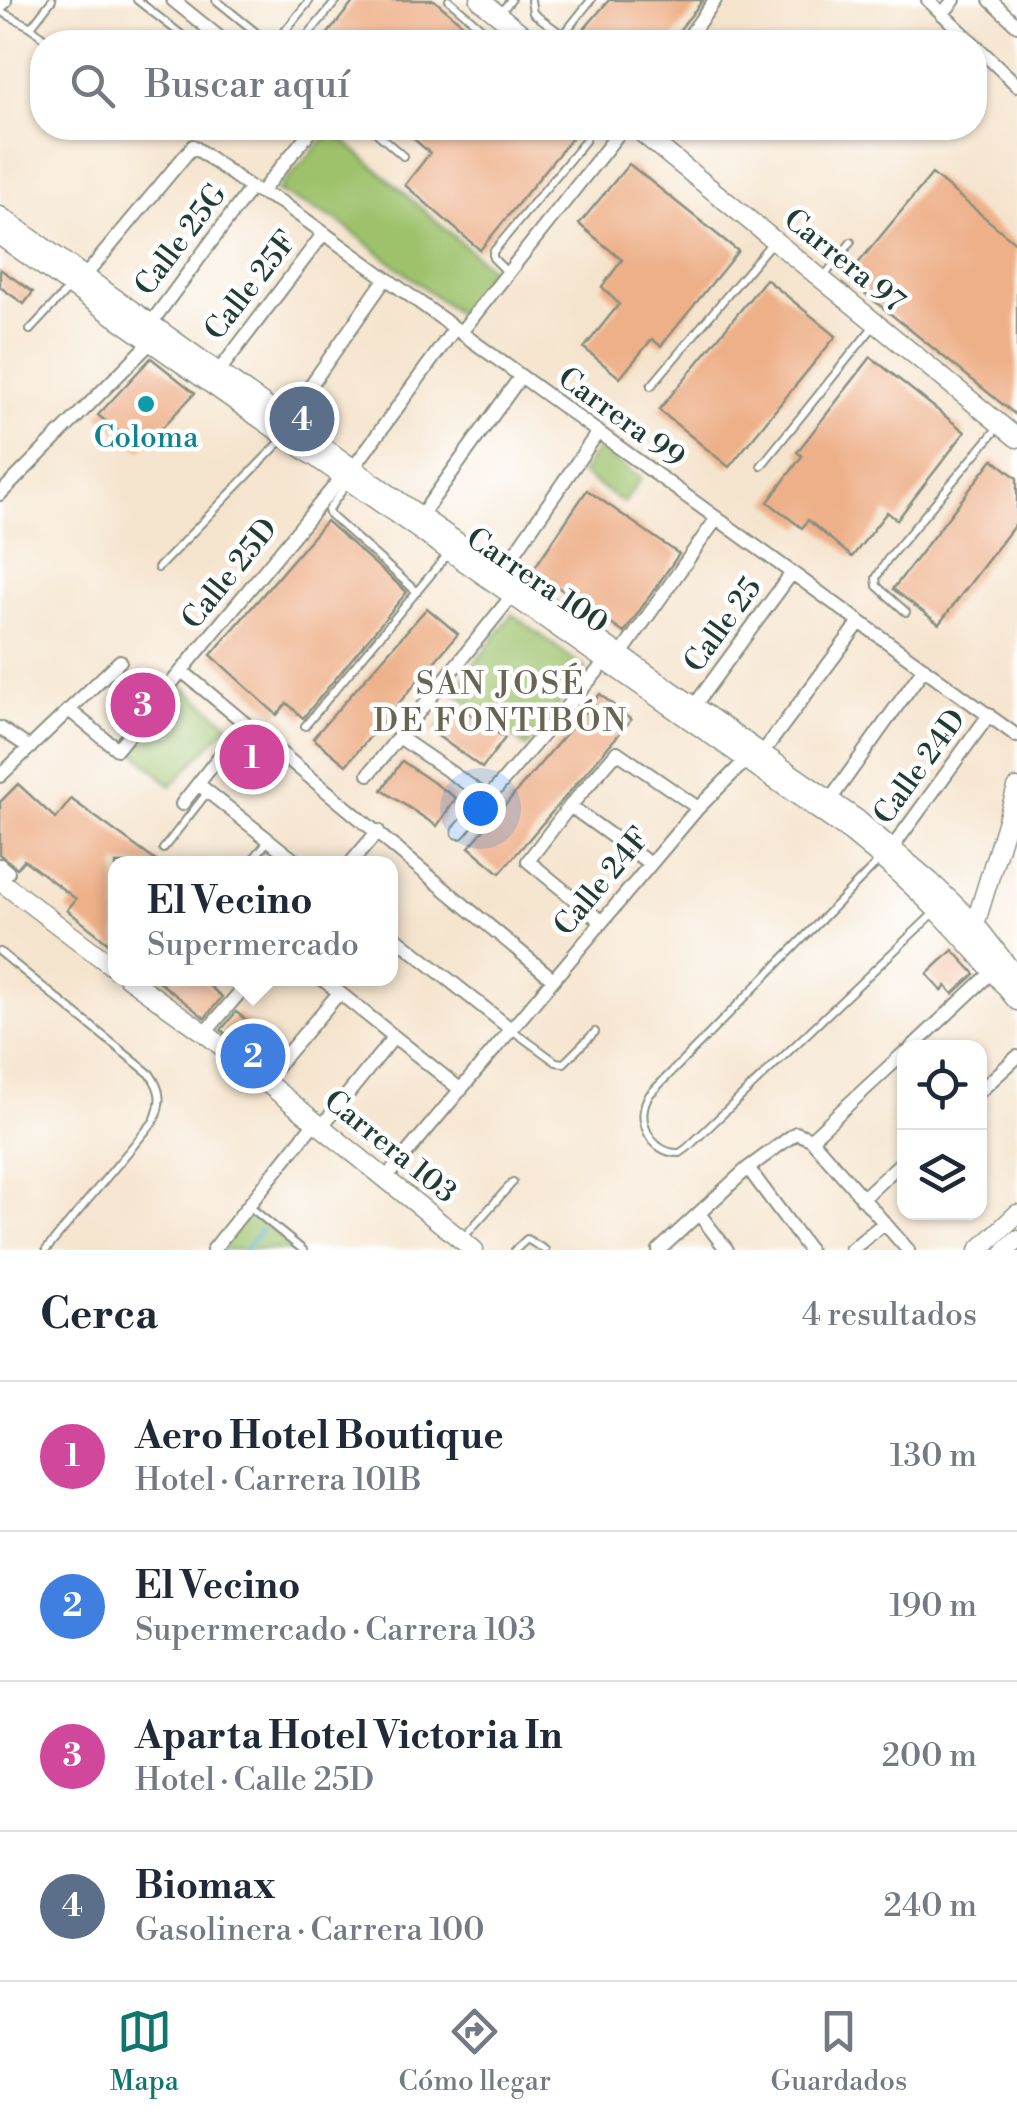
<!DOCTYPE html>
<html lang="es">
<meta charset="utf-8">
<style>
body{margin:0;font-family:"Libre Bodoni",serif;background:#f2f2f3;color:#1f2937}
.controls{position:absolute;right:30px;bottom:30px;display:grid;overflow:hidden;border-radius:20px;box-shadow:0 2px 8px #0004}
.controls button{width:90px;height:90px;display:grid;place-items:center;padding:0;border:0;border-bottom:2px solid #e0e1e3;background:#fff;color:#1f2937;font:50px sans-serif}
.you{position:absolute;left:480px;top:808px;width:35px;height:35px;margin:-25px;border:8px solid #fff;border-radius:50%;background:#1a73e8;box-shadow:0 0 0 15px #1a73e833}
.badge{display:grid;place-items:center;width:65px;height:65px;border-radius:50%;background:#0f766e;color:#fff;font-size:32px;font-weight:700}
.pin{position:absolute;translate:-50% -50%;border:5px solid #fff;box-shadow:0 2px 10px #0006}
.popup{position:absolute;left:108px;top:856px;width:290px;height:130px;box-sizing:border-box;display:grid;place-content:center;border-radius:20px;background:#fff;filter:drop-shadow(0 2px 8px #0005);font-size:32px;white-space:nowrap;color:#747a83}
.popup b{font-size:38px;color:#1f2937}
.popup::after{content:'';position:absolute;left:50%;top:100%;margin-left:-20px;border:20px solid transparent;border-top-color:#fff}
.list{margin:0;padding:0;list-style:none}
h2{display:flex;justify-content:space-between;align-items:center;height:130px;margin:0;padding:0 40px;font-size:42px}
h2 small{font-size:32px;font-weight:400;color:#747a83}
.list li{display:grid;grid-template-columns:65px 1fr auto;gap:30px;align-items:center;box-sizing:border-box;height:150px;padding:0 40px;border-top:2px solid #e0e1e3}
.list b{display:block;font-size:38px;white-space:nowrap}
.list p{margin:0;font-size:32px;white-space:nowrap;color:#747a83}
.list em{font-size:32px;font-style:normal;color:#747a83}
.icon{flex:none;width:55px;height:55px;fill:none;stroke:currentColor;stroke-width:2;stroke-linecap:round;stroke-linejoin:round}
.map{position:relative;flex:none;width:1017px;height:1250px;overflow:hidden}
.search{position:absolute;background:#fff;box-shadow:0 2px 8px #0004;left:30px;right:30px;top:30px;height:110px;display:flex;align-items:center;gap:25px;box-sizing:border-box;padding:0 35px;border-radius:40px;color:#747a83;font-size:38px}
.sheet{height:730px;background:#fff}
nav{display:flex;justify-content:space-around;align-items:center;box-sizing:border-box;height:140px;border-top:2px solid #e0e1e3;background:#fff;font-size:28px;color:#747a83}
nav a{display:grid;justify-items:center;gap:5px}
nav .on{color:#0f766e}
.map>svg:first-child{display:block}
.green{fill:#9ec26c;stroke:#5e8050;stroke-width:2.5}
.lines{fill:none;stroke-linecap:round;stroke-linejoin:round}
.stream{stroke:#4bafca;stroke-width:4}
.building{fill:#eeb089}
.lane-casing{stroke:#8a9080;stroke-width:10}
.street-casing{stroke:#8a9080;stroke-width:16}
.secondary-casing{stroke:#8a9080;stroke-width:21}
.primary-casing{stroke:#8a9080;stroke-width:24}
.lane{stroke:#fff;stroke-width:6}
.street{stroke:#fff;stroke-width:12}
.secondary{stroke:#fff;stroke-width:18}
.primary{stroke:#fff;stroke-width:20}
.culture-dot{fill:#0f9aa8;stroke:#fff;stroke-width:4}
.labels{text-anchor:middle;dominant-baseline:central;stroke-width:9;stroke-linejoin:round;paint-order:stroke}
.street-label{font-size:30px;fill:#1f3d34;stroke:#fff}
.culture-label{font-size:30px;fill:#0d838f;stroke:#fff}
.neighbourhood-label{font-size:32px;letter-spacing:2.5px;fill:#676552;stroke:#fff}
</style>
<div class="map">
<svg width="1017" height="1250" viewBox="0 0 1017 1250">
<rect width="100%" height="100%" fill="#fff"/>
<filter id="ink" filterUnits="userSpaceOnUse"><feTurbulence type="fractalNoise" baseFrequency=".01" numOctaves="2"/><feDisplacementMap in="SourceGraphic" scale="20" xChannelSelector="R" yChannelSelector="G"/><feConvolveMatrix kernelMatrix="1 2 1 2 8 2 1 2 1" color-interpolation-filters="sRGB"/></filter>
<filter id="wash" filterUnits="userSpaceOnUse"><feTurbulence type="fractalNoise" baseFrequency=".0048" numOctaves="4" result="noise"/><feDisplacementMap in="SourceGraphic" scale="40" xChannelSelector="R" yChannelSelector="G"/><feGaussianBlur stdDeviation="2.25" result="paint"/><feColorMatrix in="noise" values="0 0 0 0 0 0 0 0 0 0 0 0 0 0 0 0 0 1.4 0 .05"/><feComposite in="paint" operator="in"/></filter>
<g filter="url(#wash)">
<rect width="100%" height="100%" fill="#f5e4cd"/>
<path class="green" d="M332,130L491,269L458,314L337,220L277,191Z
M597,449L641,478L624,503L581,474Z
M512,614L586,669L526,747L454,692Z
M182,685L229,724L171,786L128,746Z
M248,1211L296,1250H217Z"/>
<g class="lines">
<path class="stream" d="M244,1250L261,1230"/>
</g>
<g id="blocks">
<path class="building" d="M355,0H434L484,42H321Z
M609,0H703L670,42H573Z
M401,128H580L480,250L405,185L430,153Z
M629,164L738,251L661,346L652,339L620,378L584,348L619,304L602,287L622,260L579,224Z
M932,174L1017,244V416L846,278Z
M0,269L33,292L24,304L0,287Z
M766,279L836,336L729,467L659,410Z
M871,357L965,432L897,520L887,512L852,557L808,520L802,528L768,502L802,456L797,452Z
M151,358L195,393L141,450L98,415Z
M993,459L1017,478V522L939,624L893,589Z
M587,490L679,554L624,633L533,570Z
M326,521L407,592L303,718L287,703L277,715L211,655Z
M427,608L458,634L346,765L313,738Z
M600,694L631,720L500,873L469,847Z
M452,702L505,738L482,768L431,731Z
M402,761L456,798L437,826L382,790Z
M18,784L56,819L71,799L160,864H116V949L67,910L76,899L24,860L17,868L0,855V802Z
M953,950L975,974L953,994L946,986L942,991L927,974Z
M154,978H200L222,997L205,1018Z
M236,1012L272,1040L257,1059L221,1030Z"/>
</g>
</g>
<g filter="url(#ink)">
<use href="#blocks" fill-opacity="0" stroke="#8a9080" stroke-width="2.5"/>
<g class="lines">
<defs>
<path id="lane" d="M137,0L191,42
M216,0L258,34
M449,0L498,42
M531,0L533,13L563,35L591,0
M0,11L31,27L52,0
M499,14L511,0
M31,27L48,42
M276,42L310,0
M302,42L337,0
M371,128L403,156
M507,272L493,258V252L585,141L589,128
M823,278L851,242
M30,330L70,287
M651,386L773,241
M761,466L873,327
M347,484L328,510L329,514L417,592
M158,568L282,440
M906,612L877,586L876,578L887,560L1000,425
M305,726L448,554
M163,849L207,793
M881,859L650,1094C633,1117 651,1155 680,1153L687,1148L934,913
M249,864L268,841
M0,952L150,1074C162,1091 162,1102 154,1121L46,1250
M512,1030L556,1062L564,1063L595,1032
M250,1207L303,1250
M462,1239L513,1182
M515,1250L527,1239L545,1250"/>
<path id="street" d="M173,0L225,42
M928,0L972,42
M990,0L1017,25
M942,14L954,0
M685,42L715,0
M974,44L1017,85
M261,192L313,128
M85,276L193,146L251,188L281,202L1017,736
M151,323L251,188
M461,332L623,128
M219,371L324,233
M287,419L386,278
M354,467L455,328
M0,494L157,336
M417,521L521,376
M502,571L598,432
M621,654L717,518
M182,671L553,979
M694,706L792,573
M69,710L117,749L342,477
M0,728L30,748
M399,737L488,798
M369,774L511,597
M0,776L120,661
M198,784L299,864
M830,800L924,668
M182,804L245,724
M570,806L649,863
M459,832L606,661
M892,848L989,715
M350,864L378,831
M0,865L8,872
M602,922L528,861L570,806L617,752L698,808
M390,933L512,1030
M321,978L461,1090
M205,1033L252,978
M911,1048L993,971
M264,1081L339,993
M980,1091L1017,1057
M321,1127L394,1037
M811,1139L904,1053
M748,1168L809,1250
M385,1179L698,808L738,768L766,748L860,622
M862,1199L904,1160
M700,1215L727,1250
M213,1250L315,1122
M659,1250L748,1168L796,1133L811,1139L908,1250
M851,1250L883,1224"/>
<path id="secondary" d="M480,0L532,42
M636,128L1017,438
M0,216L420,516L858,820L931,882L975,924L1017,978
M0,236L851,833C916,885 965,936 1017,1001
M0,881L116,969
M973,931L1017,788
M128,978L205,1033L474,1250
M979,1250L1017,1214
M1006,1250L1017,1240"/>
<path id="primary" d="M0,1L1,0"/>
</defs>
<use href="#lane" class="lane-casing"/>
<use href="#street" class="street-casing"/>
<use href="#secondary" class="secondary-casing"/>
<use href="#primary" class="primary-casing"/>
<use href="#lane" class="lane"/>
<use href="#street" class="street"/>
<use href="#secondary" class="secondary"/>
<use href="#primary" class="primary"/>
</g>
</g>
<circle class="culture-dot" cx="146" cy="404" r="10"/>
<g class="labels">
<g class="street-label">
<text transform="translate(181 240) rotate(-53)">Calle 25G</text>
<text transform="translate(844 261) rotate(39)">Carrera 97</text>
<text transform="translate(251 286) rotate(-52)">Calle 25F</text>
<text transform="translate(621 418) rotate(36)">Carrera 99</text>
<text transform="translate(230 574) rotate(-51)">Calle 25D</text>
<text transform="translate(537 581) rotate(34)">Carrera 100</text>
<text transform="translate(723 625) rotate(-54)">Calle 25</text>
<text transform="translate(920 767) rotate(-54)">Calle 24D</text>
<text transform="translate(602 882) rotate(-50)">Calle 24F</text>
<text transform="translate(390 1147) rotate(39)">Carrera 103</text>
</g>
<g class="culture-label">
<text x="146" y="438">Coloma</text>
</g>
<g class="neighbourhood-label">
<text x="501" y="684">SAN JOSÉ<tspan x="501" dy="37">DE FONTIBÓN</tspan></text>
</g>
</g>
</svg>
<div class="controls">
<button><svg class="icon" aria-label="locate" viewBox="0 0 24 24"><circle cx="12" cy="12" r="6"/><path d="M12 2v4M12 18v4M2 12h4M18 12h4"/></svg></button>
<button><svg class="icon" aria-label="layers" viewBox="0 0 24 24"><path d="M12 4l9 5-9 5-9-5zM3 14l9 5 9-5"/></svg></button>
</div>
<div class="you"></div>
<div class="pin badge" style="left:252px;top:757px;background:#d1479c">1</div>
<div class="pin badge" style="left:253px;top:1056px;background:#3f7fe0">2</div>
<div class="popup"><b>El Vecino</b>Supermercado</div>
<div class="pin badge" style="left:143px;top:705px;background:#d1479c">3</div>
<div class="pin badge" style="left:302px;top:419px;background:#5c6f8a">4</div>
<div class="search"><svg class="icon" aria-label="search" viewBox="0 0 24 24"><circle cx="10" cy="10" r="6"/><path d="M15 15l6 6"/></svg>Buscar aquí</div>
</div>
<section class="sheet">
<h2>Cerca<small>4 resultados</small></h2>
<ul class="list">
<li><span class="badge" style="background:#d1479c">1</span><div><b>Aero Hotel Boutique</b><p>Hotel · Carrera 101B</p></div><em>130 m</em></li>
<li><span class="badge" style="background:#3f7fe0">2</span><div><b>El Vecino</b><p>Supermercado · Carrera 103</p></div><em>190 m</em></li>
<li><span class="badge" style="background:#d1479c">3</span><div><b>Aparta Hotel Victoria In</b><p>Hotel · Calle 25D</p></div><em>200 m</em></li>
<li><span class="badge" style="background:#5c6f8a">4</span><div><b>Biomax</b><p>Gasolinera · Carrera 100</p></div><em>240 m</em></li>
</ul>
</section>
<nav>
<a class="on"><svg class="icon" aria-label="map" viewBox="0 0 24 24"><path d="M3 6l6-2 6 2 6-2v14l-6 2-6-2-6 2zM9 4v14M15 6v14"/></svg>Mapa</a>
<a><svg class="icon" aria-label="directions" viewBox="0 0 24 24"><path d="M12 3l9 9-9 9-9-9zM9 14v-3h6M13 9l2 2-2 2"/></svg>Cómo llegar</a>
<a><svg class="icon" aria-label="saved" viewBox="0 0 24 24"><path d="M7 4h10v16l-5-4-5 4z"/></svg>Guardados</a>
</nav>
